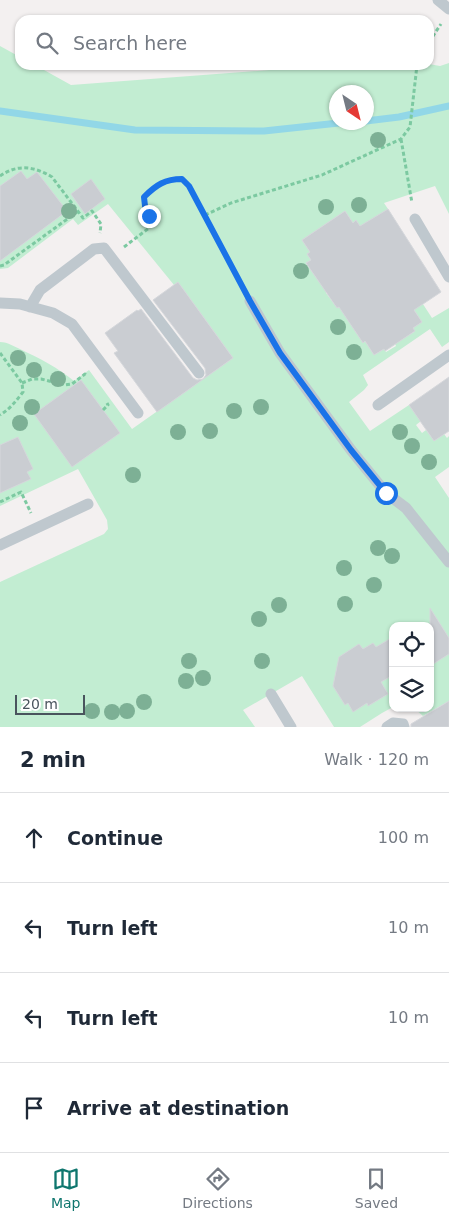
<!DOCTYPE html>
<meta charset="utf-8">
<style>
body{margin:0;font-family:"DejaVu Sans",sans-serif;background:#f2f2f3;color:#1f2937}
.controls{position:absolute;right:15px;bottom:15px;display:grid;overflow:hidden;border-radius:10px;box-shadow:0 1px 4px #0004}
.controls button{width:45px;height:45px;display:grid;place-items:center;padding:0;border:0;border-bottom:1px solid #e0e1e3;background:#fff;color:#1f2937;font:25px sans-serif}
.compass{position:absolute;left:329px;top:85px;width:45px;height:45px;border-radius:50%;background:#fff;box-shadow:0 1px 4px #0004;rotate:145deg}
.scale{position:absolute;left:15px;bottom:12px;width:70px;box-sizing:border-box;padding-left:5px;border:2px solid #49545d;border-top:0;font-size:14px;line-height:18px;white-space:nowrap;color:#49545d;-webkit-text-stroke:4px #fff;paint-order:stroke}
.stop{position:absolute;width:15px;height:15px;margin:-11px;border:4px solid #1a73e8;border-radius:50%;background:#fff}
.stop.end{background:#1a73e8;border-color:#fff;box-shadow:0 1px 5px #0008}
.list{margin:0;padding:0;list-style:none}
h2{display:flex;justify-content:space-between;align-items:center;height:65px;margin:0;padding:0 20px;font-size:21px}
h2 small{font-size:16px;font-weight:400;color:#747a83}
.list li{display:grid;grid-template-columns:32px 1fr auto;gap:15px;align-items:center;box-sizing:border-box;height:90px;padding:0 20px;border-top:1px solid #e0e1e3}
.list b{display:block;font-size:19px;white-space:nowrap}
.list em{font-size:16px;font-style:normal;color:#747a83}
.icon{flex:none;width:28px;height:28px;fill:none;stroke:currentColor;stroke-width:2;stroke-linecap:round;stroke-linejoin:round}
.map{position:relative;flex:none;width:449px;height:727px;overflow:hidden}
.search{position:absolute;background:#fff;box-shadow:0 1px 4px #0004;left:15px;right:15px;top:15px;height:55px;display:flex;align-items:center;gap:12px;box-sizing:border-box;padding:0 18px;border-radius:15px;color:#747a83;font-size:19px}
.sheet{height:425px;background:#fff}
nav{display:flex;justify-content:space-around;align-items:center;box-sizing:border-box;height:70px;border-top:1px solid #e0e1e3;background:#fff;font-size:14px;color:#747a83}
nav a{display:grid;justify-items:center;gap:2px}
nav .on{color:#0f766e}
.map>svg:first-child{display:block}
.green{fill:#c2edd2;fill-rule:evenodd}
.lines{fill:none;stroke-linecap:round;stroke-linejoin:round}
.stream{stroke:#92d7e7;stroke-width:7}
.building{fill:#cacdd2;stroke:#d5d7db}
.path{stroke:#7cc9a1;stroke-width:3;stroke-dasharray:4 2.5;stroke-linecap:butt}
.service{stroke:#bfc8ce;stroke-width:11}
.tree{fill:#7db095}
.route{stroke:#1a73e8;stroke-width:6}
</style>
<div class="map">
<svg width="449" height="727" viewBox="0 0 449 727">
<rect width="100%" height="100%" fill="#f3f0f0"/>
<path class="green" d="M0,46L20,57V65H35L71,85L335,65H429V64L440,66L449,63V214L435,186L384,203L388,209L369,221L432,318L449,308V342L442,347L430,329L363,375L368,385L364,390L349,402L370,431L409,405L421,421L416,425L422,433L426,430L434,441L444,434L447,438L449,436V467L435,477L449,498V701L423,716L414,708H430V626H393V707L382,713L360,727H334L302,676L243,710L255,727H0V582L104,534L108,529L107,520L78,469L0,506V342C8,342 15,347 22,350C41,359 58,368 74,381L89,370L132,429L233,358L178,282L174,285L108,204L78,225L73,219L8,268L0,269ZM336,92H366V122H336ZM345,211L353,223L356,220L422,322L413,328L414,332L401,340L394,341L396,346L386,352L384,349L374,355L365,341L363,343L355,331L360,328L341,306L337,308L326,293L329,276L319,282L306,263L311,260L307,254L310,252L302,240Z"/>
<g class="lines">
<path class="stream" d="M0,111L135,130L264,131L348,122
M366,121L399,117L449,106"/>
</g>
<path class="building" d="M21,171L27,179L37,172L67,211L0,261V186Z
M91,179L105,199L85,214L71,194Z
M388,209L441,292L414,310L422,322L413,328L415,331L385,351L384,349L374,355L365,341L363,343L339,307L337,308L306,263L311,260L307,254L310,252L302,240L345,211L353,223L356,220L360,226Z
M178,282L233,358L157,412L114,353L118,351L105,333L137,310L138,311L141,309L193,378L197,380L203,379L206,375L205,368L153,300Z
M449,377V431L434,441L409,405Z
M81,380L120,433L72,467L34,414Z
M18,437L33,469L27,472L31,479L0,493V445Z
M430,608L449,638V654L430,666Z
M393,637V675L381,682L388,694L368,706L367,703L353,712L348,703L345,705L333,686L339,657L359,644L363,649L373,643L376,647Z
M449,701V727H411V724Z"/>
<g class="lines">
<path class="path" d="M429,42L441,24
M401,139L412,203
M0,176C17,164 34,166 52,177L83,218L92,211L101,224L100,233
M205,215L231,203L322,175L401,139L410,127L417,65
M124,247L149,228L151,223L145,206L144,197C156,185 165,179 182,179L189,186L243,287
M0,266L4,265L77,212
M0,353L22,383L23,392C16,401 10,409 0,415
M22,383L32,379H41L65,385L72,384L85,374L87,376
M103,410L108,405L107,403
M0,502L21,492L31,513"/>
<path class="service" d="M438,0L449,9
M415,219L449,277
M250,301L280,353L351,450L386,493L406,508L449,562
M0,303L20,304L53,313L72,324L138,413
M30,307L40,290L94,249L104,248L199,373
M378,405L449,355
M0,545L88,504
M271,694L291,727
M387,727L393,723L403,724L404,727"/>
</g>
<g class="tree">
<circle cx="378" cy="140" r="8"/>
<circle cx="359" cy="205" r="8"/>
<circle cx="326" cy="207" r="8"/>
<circle cx="69" cy="211" r="8"/>
<circle cx="301" cy="271" r="8"/>
<circle cx="338" cy="327" r="8"/>
<circle cx="354" cy="352" r="8"/>
<circle cx="18" cy="358" r="8"/>
<circle cx="34" cy="370" r="8"/>
<circle cx="58" cy="379" r="8"/>
<circle cx="32" cy="407" r="8"/>
<circle cx="261" cy="407" r="8"/>
<circle cx="234" cy="411" r="8"/>
<circle cx="20" cy="423" r="8"/>
<circle cx="210" cy="431" r="8"/>
<circle cx="178" cy="432" r="8"/>
<circle cx="400" cy="432" r="8"/>
<circle cx="412" cy="446" r="8"/>
<circle cx="429" cy="462" r="8"/>
<circle cx="133" cy="475" r="8"/>
<circle cx="378" cy="548" r="8"/>
<circle cx="392" cy="556" r="8"/>
<circle cx="344" cy="568" r="8"/>
<circle cx="374" cy="585" r="8"/>
<circle cx="345" cy="604" r="8"/>
<circle cx="279" cy="605" r="8"/>
<circle cx="259" cy="619" r="8"/>
<circle cx="189" cy="661" r="8"/>
<circle cx="262" cy="661" r="8"/>
<circle cx="203" cy="678" r="8"/>
<circle cx="186" cy="681" r="8"/>
<circle cx="144" cy="702" r="8"/>
<circle cx="92" cy="711" r="8"/>
<circle cx="127" cy="711" r="8"/>
<circle cx="112" cy="712" r="8"/>
</g>
<g class="lines">
<path class="route" d="M149,216L145,206L144,197C156,185 165,179 182,179L189,186L250,301L280,353L351,450L386,493"/>
</g>
</svg>
<div class="controls">
<button><svg class="icon" aria-label="locate" viewBox="0 0 24 24"><circle cx="12" cy="12" r="6"/><path d="M12 2v4M12 18v4M2 12h4M18 12h4"/></svg></button>
<button><svg class="icon" aria-label="layers" viewBox="0 0 24 24"><path d="M12 4l9 5-9 5-9-5zM3 14l9 5 9-5"/></svg></button>
</div>
<svg class="compass" viewBox="-18 -18 36 36"><path d="M0-13l5 13h-10z" fill="#e53935"/><path d="M0 13l5-13h-10z" fill="#747a83"/></svg>
<div class="scale">20 m</div>
<div class="stop" style="left:386px;top:493px"></div>
<div class="stop end" style="left:149px;top:216px"></div>
<div class="search"><svg class="icon" aria-label="search" viewBox="0 0 24 24"><circle cx="10" cy="10" r="6"/><path d="M15 15l6 6"/></svg>Search here</div>
</div>
<section class="sheet">
<h2>2 min<small>Walk · 120 m</small></h2>
<ul class="list">
<li><svg class="icon" aria-label="ahead" viewBox="0 0 24 24"><path d="M12 20V5M6 11l6-6 6 6"/></svg><div><b>Continue</b></div><em>100 m</em></li>
<li><svg class="icon" aria-label="left" viewBox="0 0 24 24"><path d="M17 20v-9H6M10 6l-5 5 5 5"/></svg><div><b>Turn left</b></div><em>10 m</em></li>
<li><svg class="icon" aria-label="left" viewBox="0 0 24 24"><path d="M17 20v-9H6M10 6l-5 5 5 5"/></svg><div><b>Turn left</b></div><em>10 m</em></li>
<li><svg class="icon" aria-label="arrive" viewBox="0 0 24 24"><path d="M6 21V4h12l-3 4 3 4H6"/></svg><div><b>Arrive at destination</b></div></li>
</ul>
</section>
<nav>
<a class="on"><svg class="icon" aria-label="map" viewBox="0 0 24 24"><path d="M3 6l6-2 6 2 6-2v14l-6 2-6-2-6 2zM9 4v14M15 6v14"/></svg>Map</a>
<a><svg class="icon" aria-label="directions" viewBox="0 0 24 24"><path d="M12 3l9 9-9 9-9-9zM9 14v-3h6M13 9l2 2-2 2"/></svg>Directions</a>
<a><svg class="icon" aria-label="saved" viewBox="0 0 24 24"><path d="M7 4h10v16l-5-4-5 4z"/></svg>Saved</a>
</nav>
